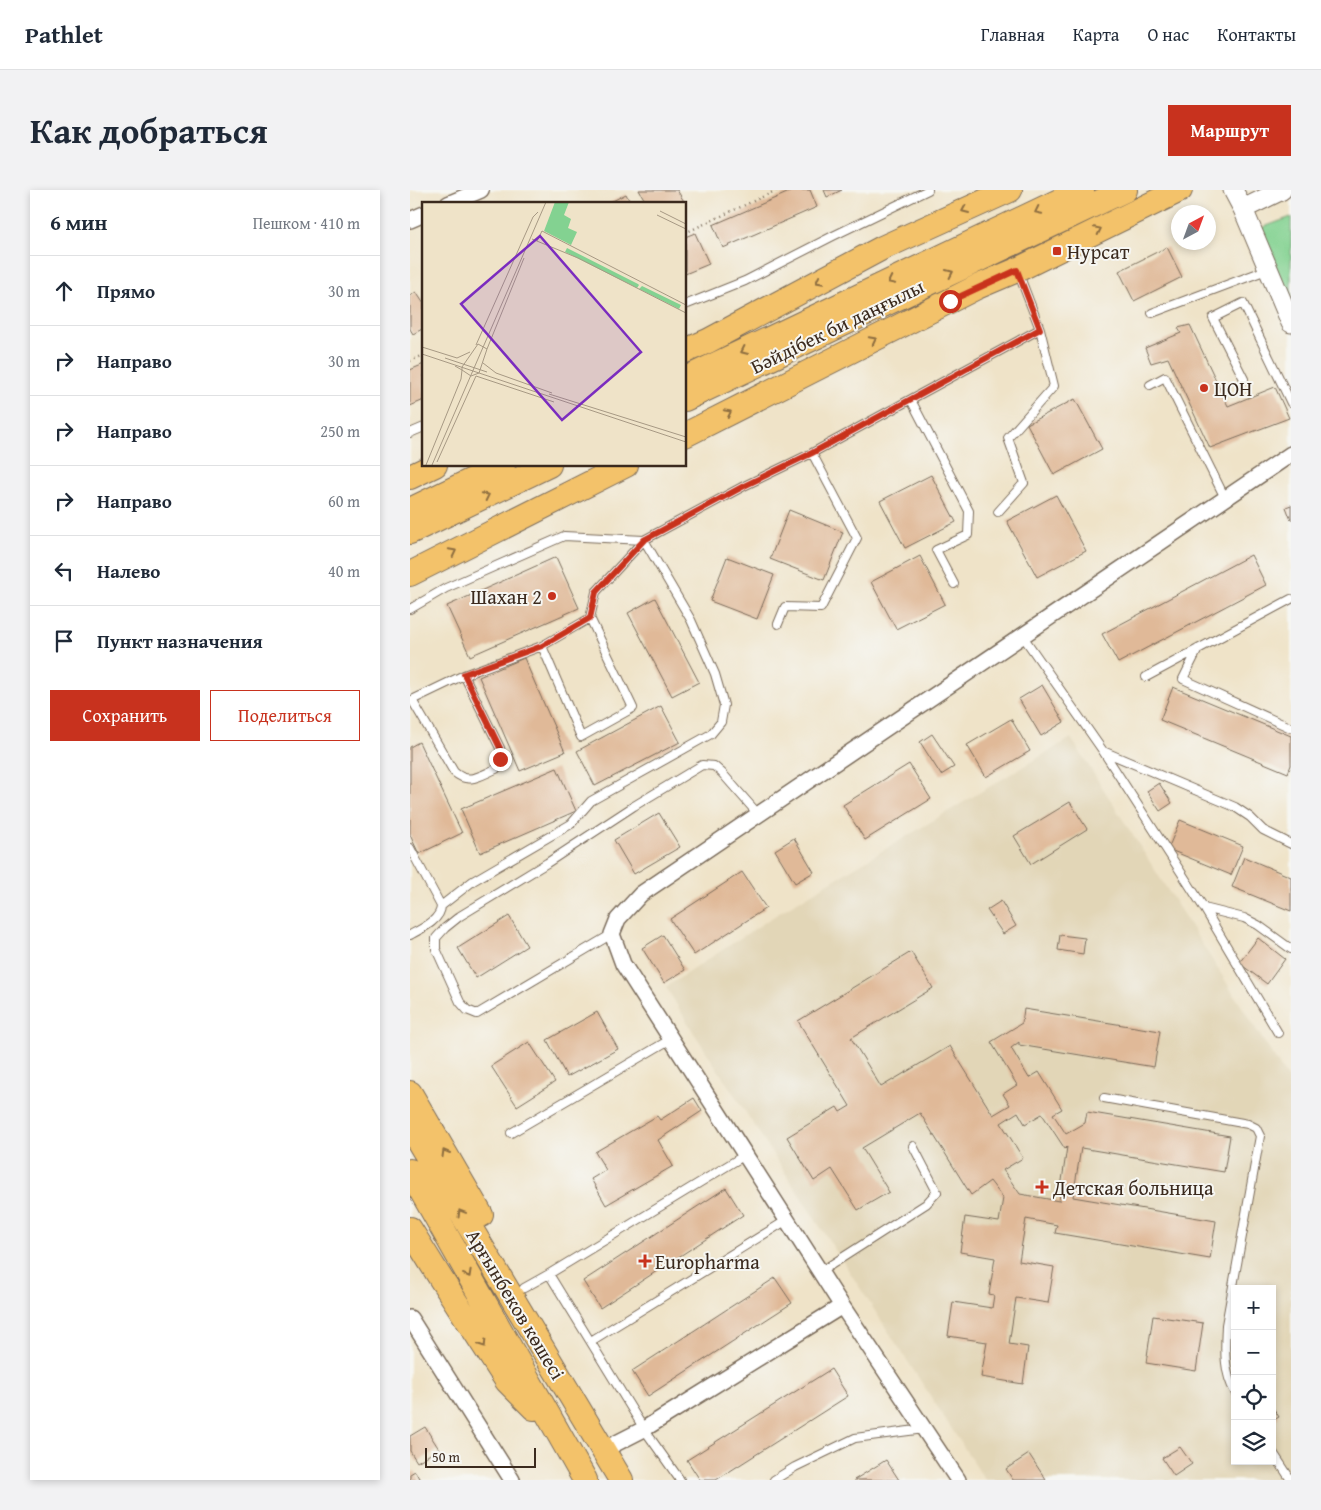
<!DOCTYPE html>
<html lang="ru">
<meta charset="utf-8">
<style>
body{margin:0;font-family:"Gentium Book Plus",serif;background:#f2f2f3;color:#1f2937}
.controls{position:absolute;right:15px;bottom:15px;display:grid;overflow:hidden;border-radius:0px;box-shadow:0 2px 8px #0003}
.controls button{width:45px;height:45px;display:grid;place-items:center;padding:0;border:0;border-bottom:1px solid #e0e1e3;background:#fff;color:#1f2937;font:25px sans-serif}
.compass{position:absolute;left:761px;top:15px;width:45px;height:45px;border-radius:50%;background:#fff;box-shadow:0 2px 8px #0003;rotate:41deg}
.scale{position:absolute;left:15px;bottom:12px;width:111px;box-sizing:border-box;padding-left:5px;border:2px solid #3b2a1e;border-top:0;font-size:14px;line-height:18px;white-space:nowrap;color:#3b2a1e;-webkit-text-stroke:4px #f6f6f2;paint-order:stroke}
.stop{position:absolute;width:15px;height:15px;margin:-11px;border:4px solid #c8321e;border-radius:50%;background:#fff}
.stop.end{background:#c8321e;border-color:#fff;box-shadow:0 1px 5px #0008}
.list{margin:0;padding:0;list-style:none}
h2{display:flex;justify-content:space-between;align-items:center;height:65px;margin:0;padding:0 20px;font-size:21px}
h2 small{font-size:16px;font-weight:400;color:#747a83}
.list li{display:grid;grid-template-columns:32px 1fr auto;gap:15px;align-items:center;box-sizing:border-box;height:70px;padding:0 20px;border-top:1px solid #e0e1e3}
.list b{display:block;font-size:19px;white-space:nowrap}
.list em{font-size:16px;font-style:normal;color:#747a83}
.actions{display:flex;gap:10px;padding:15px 20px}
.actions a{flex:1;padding:11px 0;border:1px solid #c8321e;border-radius:0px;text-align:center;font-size:18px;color:#c8321e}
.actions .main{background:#c8321e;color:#fff}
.icon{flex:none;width:28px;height:28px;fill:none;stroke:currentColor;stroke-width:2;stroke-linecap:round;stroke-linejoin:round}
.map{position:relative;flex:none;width:881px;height:1290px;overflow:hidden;border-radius:0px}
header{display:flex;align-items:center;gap:30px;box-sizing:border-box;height:70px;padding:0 25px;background:#fff;border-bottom:1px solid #e0e1e3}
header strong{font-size:24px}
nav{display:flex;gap:28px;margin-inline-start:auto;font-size:18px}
.intro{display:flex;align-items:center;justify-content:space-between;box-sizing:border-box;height:120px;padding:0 30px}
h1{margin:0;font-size:35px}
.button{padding:12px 22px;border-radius:0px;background:#c8321e;color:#fff;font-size:18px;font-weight:700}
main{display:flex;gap:30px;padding:0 30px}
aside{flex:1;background:#fff;border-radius:0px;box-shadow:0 2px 8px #0003}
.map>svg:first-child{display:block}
.built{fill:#e2d6b7;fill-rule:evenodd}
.green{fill:#83d291;stroke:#5f7e58}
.building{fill:#e0b998;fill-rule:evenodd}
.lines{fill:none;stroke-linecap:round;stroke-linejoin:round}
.service-casing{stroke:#7a6b5a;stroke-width:10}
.minor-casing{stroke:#7a6b5a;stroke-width:18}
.tertiary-casing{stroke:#7a6b5a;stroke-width:21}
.primary-casing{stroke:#7a6b5a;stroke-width:26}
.path{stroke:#7a6b5a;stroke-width:2.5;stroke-dasharray:1 4;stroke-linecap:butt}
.service{stroke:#fff;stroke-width:8}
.minor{stroke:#fff;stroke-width:15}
.tertiary{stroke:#fff;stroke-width:19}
.primary{stroke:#f3c26a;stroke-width:24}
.oneway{stroke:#8e6e40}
.route{stroke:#c8321e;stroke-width:6}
.poi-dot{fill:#c8321e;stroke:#f6f6f2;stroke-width:2}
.labels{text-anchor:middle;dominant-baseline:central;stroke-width:4;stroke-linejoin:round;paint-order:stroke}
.poi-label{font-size:20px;fill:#3b2a1e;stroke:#f6f6f2;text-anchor:start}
.street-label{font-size:20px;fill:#3b2a1e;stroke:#f6f6f2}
.inset-road{fill:none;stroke:#a79984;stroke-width:1}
.view{fill:#7b2cbf;fill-opacity:0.15;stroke:#7b2cbf;stroke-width:2.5}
.inset-edge{fill:none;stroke:#3b2a1e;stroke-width:2.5}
</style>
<header>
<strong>Pathlet</strong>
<nav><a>Главная</a><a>Карта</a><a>О нас</a><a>Контакты</a></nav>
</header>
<div class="intro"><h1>Как добраться</h1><a class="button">Маршрут</a></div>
<main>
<aside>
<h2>6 мин<small>Пешком · 410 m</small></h2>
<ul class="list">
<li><svg class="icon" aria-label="ahead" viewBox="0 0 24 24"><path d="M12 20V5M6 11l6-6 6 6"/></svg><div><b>Прямо</b></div><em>30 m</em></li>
<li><svg class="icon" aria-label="right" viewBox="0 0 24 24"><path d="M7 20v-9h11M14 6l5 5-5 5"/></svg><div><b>Направо</b></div><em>30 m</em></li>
<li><svg class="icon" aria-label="right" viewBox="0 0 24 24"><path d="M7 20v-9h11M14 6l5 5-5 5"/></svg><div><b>Направо</b></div><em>250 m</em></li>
<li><svg class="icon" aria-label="right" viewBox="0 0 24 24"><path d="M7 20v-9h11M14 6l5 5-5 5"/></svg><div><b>Направо</b></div><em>60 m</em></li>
<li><svg class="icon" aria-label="left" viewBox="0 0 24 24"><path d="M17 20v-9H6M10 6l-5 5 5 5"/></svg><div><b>Налево</b></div><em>40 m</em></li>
<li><svg class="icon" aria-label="arrive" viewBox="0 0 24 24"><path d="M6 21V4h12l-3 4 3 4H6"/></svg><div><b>Пункт назначения</b></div></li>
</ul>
<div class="actions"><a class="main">Сохранить</a><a>Поделиться</a></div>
</aside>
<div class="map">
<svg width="881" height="1290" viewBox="0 0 881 1290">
<rect width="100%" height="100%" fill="#f6f6f2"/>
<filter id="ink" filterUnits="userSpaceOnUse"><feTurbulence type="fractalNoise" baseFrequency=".02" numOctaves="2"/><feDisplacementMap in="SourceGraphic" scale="10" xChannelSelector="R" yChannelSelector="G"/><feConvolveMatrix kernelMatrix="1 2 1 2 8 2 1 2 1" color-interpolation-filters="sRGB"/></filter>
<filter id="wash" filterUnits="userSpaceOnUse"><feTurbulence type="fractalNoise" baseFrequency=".0096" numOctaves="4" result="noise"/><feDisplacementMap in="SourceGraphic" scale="20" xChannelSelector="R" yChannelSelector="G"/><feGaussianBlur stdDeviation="1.12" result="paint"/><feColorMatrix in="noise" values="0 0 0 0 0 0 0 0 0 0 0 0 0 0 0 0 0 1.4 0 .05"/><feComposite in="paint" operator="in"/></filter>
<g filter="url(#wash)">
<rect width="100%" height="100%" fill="#efe3c8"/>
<path class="built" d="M661,548L881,894V1290H575L284,843L256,797L372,721ZM825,1099H862V1271H825Z"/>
<path class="green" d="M881,27V120L843,41Z"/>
<g id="blocks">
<path class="building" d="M229,0H267L275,13L237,14Z
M384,0H400L407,17L313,58L303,35Z
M414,0H432L417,7Z
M216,4L221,14H197Z
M285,43L299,74L275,84V47Z
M757,57L772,87L724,111L709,81Z
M6,102L14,114V138L3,144L0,139V106Z
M780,135L818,216L865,197L879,228L800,258L758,168L741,173L735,158L771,143L768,138Z
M14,174V210L0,216V180Z
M665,209L692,259L644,285L617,234Z
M521,285L546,332L495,358L470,311Z
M646,305L676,361L627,387L597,331Z
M881,315V330L876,317Z
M379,320L433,342L414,390L360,369Z
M841,365L856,395L708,473L692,444Z
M510,366L535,414L486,439L461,392Z
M146,367L169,418L60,466L37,416Z
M317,367L364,385L347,429L300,411Z
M245,408L289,492L262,506L218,423Z
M114,468L155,562L110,581L69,487Z
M632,495L654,532L631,546L609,509Z
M763,497L881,546V575L878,583L750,530Z
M251,516L270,552L185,596L167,561Z
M601,529L620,561L576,587L557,555Z
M522,544L544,577L531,585L510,552Z
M9,552L52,643L9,664L0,645V557Z
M499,574L521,609L455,650L433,615Z
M147,578L166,621L70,663L51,619Z
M749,593L762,613L750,621L737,601Z
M660,612L677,639L621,674L604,646Z
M249,623L270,657L224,684L204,650Z
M770,630L833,656L821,685L758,659Z
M384,648L404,682L385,693L365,660Z
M834,667L881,687V721L822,697Z
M332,682L356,718L284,765L260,729Z
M591,711L606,736L593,744L577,720Z
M99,726L117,756L66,788L48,758Z
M253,745L275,780L254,793L232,758Z
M650,745L675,748L673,764L648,760Z
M848,748L875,769L857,794L829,773Z
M501,762L523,798L441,848L471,897L540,856L583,925L600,915L593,904L607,895L581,852L612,833L614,819L750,841L744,877L609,855V852L601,858L619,888L629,882L652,919L643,924L656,944L675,933L677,922L820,946L814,982L671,958L663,1007L806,1031L800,1069L645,1043L647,1035L616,1029L609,1071L644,1077L638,1113L606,1108L599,1154L618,1157L613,1194L571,1187L577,1152L538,1146L543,1112L582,1118L584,1105L579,1104L585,1068L550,1062L555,1027L589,1032L593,1008L580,991L561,1005L510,923L452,958L479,1002L448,1020L422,979L404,991L377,947L427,917L430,922L440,916L388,831ZM608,922L615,934L632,924L655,959L657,957L649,1011L610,1004L593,980L613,968L591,933Z
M187,822L208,859L157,887L137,850Z
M119,852L145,892L107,916L81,876Z
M284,908L292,921L248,950L263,976L196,1015L181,989L196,980L185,962L247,926L250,930Z
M316,998L333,1025L190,1118L173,1091Z
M365,1088L382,1113L238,1206L222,1181Z
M743,1126L793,1133L786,1181L736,1173Z
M421,1179L438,1206L306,1290H290L277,1270Z
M862,1216L869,1227L862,1231Z
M15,1237L29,1259L7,1272L0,1261V1246Z
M770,1257L782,1274L764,1286L752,1268Z
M619,1264L636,1290H603L596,1279Z
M476,1270L489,1290H444Z
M5,1281L10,1290H0V1284Z"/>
</g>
</g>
<g filter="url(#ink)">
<use href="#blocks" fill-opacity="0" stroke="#7a6b5a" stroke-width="1"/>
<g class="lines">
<defs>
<path id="service" d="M275,115L335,91L423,46L518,0
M742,123L859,79
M834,189L803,128L833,113L881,213
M740,195L755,187L815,308
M501,210L559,321L558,345L526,360L544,394
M0,243L14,237
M588,322L614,293L598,248L644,196L630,139L608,82
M0,419L36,398L154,346L234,350L281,430L305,484L314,515L311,532L301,544L181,611L161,634L63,691L31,716
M368,434L375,417L411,418L447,348L402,263
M612,445L693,561L825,617L840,627L853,640L881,654
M132,456L180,428
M788,459L773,489L881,538
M54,485L2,510L44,582C59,595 69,586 86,579L91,569L90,558L54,485L132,456L171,547L223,518L180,428L186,402L234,350L334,296L402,263L630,139
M736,487L881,409
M693,561L794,718L868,843
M0,658L31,716C31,730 11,739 0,745
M794,718L834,728L848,735L881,759
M202,744L67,824L57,820L50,812L26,759V748L35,738L50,726L137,673L224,616L292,575L304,576L312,583L348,624
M694,908L838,934L846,938L850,946L816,1135C815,1157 813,1182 825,1202
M101,943L261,849
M410,1082L516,1014L527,1002L503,956
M114,1098L139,1084
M181,1151L377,1030
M862,1261L881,1290
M270,1290L234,1239L139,1084L335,965
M364,1290L385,1277L445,1248L514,1239"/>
<path id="minor" d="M38,14L71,0
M0,30L14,24
M0,1128L102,1290
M193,1260L234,1239L432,1116
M548,1290L432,1116L213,774L202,744L208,729L231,704L881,264"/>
<path id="tertiary" d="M823,0L833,19L881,133
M833,19L872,0"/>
<path id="primary" d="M275,161L298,151L472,58L600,0
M275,189L672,0
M275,209L715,0
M275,245L567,97L607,80L770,0
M0,287L25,275
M0,320L93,275
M0,342L139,275
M0,384L216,275
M0,903L71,1025
M0,937L211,1290
M0,981L175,1290
M0,1039L31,1089L97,1191L124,1218"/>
</defs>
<use href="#service" class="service-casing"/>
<use href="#minor" class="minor-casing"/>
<use href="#tertiary" class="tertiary-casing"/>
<use href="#primary" class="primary-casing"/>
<path class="path" d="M275,43L367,0
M0,171L14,165"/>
<use href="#service" class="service"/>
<use href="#minor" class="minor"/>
<use href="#tertiary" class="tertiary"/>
<use href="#primary" class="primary"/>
</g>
<defs><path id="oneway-chevron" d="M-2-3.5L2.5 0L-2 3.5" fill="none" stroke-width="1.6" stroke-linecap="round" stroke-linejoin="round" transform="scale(1.25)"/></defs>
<g class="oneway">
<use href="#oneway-chevron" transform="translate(555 20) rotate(156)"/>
<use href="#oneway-chevron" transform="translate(628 21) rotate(154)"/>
<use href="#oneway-chevron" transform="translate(688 40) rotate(-26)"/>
<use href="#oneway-chevron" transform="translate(540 83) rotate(-25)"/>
<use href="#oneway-chevron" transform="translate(409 91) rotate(152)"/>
<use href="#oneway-chevron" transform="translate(481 91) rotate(154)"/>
<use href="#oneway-chevron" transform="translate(463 150) rotate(-27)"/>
<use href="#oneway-chevron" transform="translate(334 161) rotate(155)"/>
<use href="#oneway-chevron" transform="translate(318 223) rotate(-27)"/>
<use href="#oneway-chevron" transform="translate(76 306) rotate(-26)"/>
<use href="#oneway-chevron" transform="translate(43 362) rotate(-27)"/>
<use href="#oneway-chevron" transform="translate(35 963) rotate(-120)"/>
<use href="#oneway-chevron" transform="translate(51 1023) rotate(-121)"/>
<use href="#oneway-chevron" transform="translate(58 1084) rotate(61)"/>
<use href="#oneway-chevron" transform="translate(73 1154) rotate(57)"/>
</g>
</g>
<g class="lines" filter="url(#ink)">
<path class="route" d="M90,569V558L54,484L132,456L180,428L186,402L234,350L334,296L402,263L630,139L607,80L540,111"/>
</g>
<g class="poi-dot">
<rect x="642" y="56" width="10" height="10" rx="2.5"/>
<circle cx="794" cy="198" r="5"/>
<circle cx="142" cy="406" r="5"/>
<path d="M629.5 989.5h5v5h5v5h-5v5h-5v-5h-5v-5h5z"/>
<path d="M232.5 1063.5h5v5h5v5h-5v5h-5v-5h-5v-5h5z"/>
</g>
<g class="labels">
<g class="poi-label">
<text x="657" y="61">Нурсат</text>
<text x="804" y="198">ЦОН</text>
<text x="132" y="406" text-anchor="end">Шахан 2</text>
<text x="643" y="997">Детская больница</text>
<text x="245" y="1071">Europharma</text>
</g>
<g class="street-label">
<text transform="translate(427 136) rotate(-26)">Бәйдібек би даңғылы</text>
<text transform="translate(106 1114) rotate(59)">Арғынбеков көшесі</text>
</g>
</g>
<g transform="translate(12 12)">
<rect width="264" height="264" fill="#efe3c8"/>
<path d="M133,0H147L142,13L149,17L146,26L155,30L149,43L122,29ZM145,46L216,82L217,83L215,86L143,50ZM220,84L259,103L257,107L217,87Z" fill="#83d291"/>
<path class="inset-road" d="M238,9L264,22M235,13L264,27M110,37L156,56L264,111M115,39L120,29L264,103M56,142L65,147L57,171L49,174L40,168V165ZM54,143L111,15L116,10M0,145L35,156L48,150M65,147L102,56M0,152L264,240M23,156L65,170M61,161L74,171L130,191M127,192L264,235M15,260L54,174L132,200M4,263L39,177L40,168L33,164M10,263L124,0"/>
<path class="view" d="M118,34L219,150L140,218L39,102Z"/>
<rect width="264" height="264" class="inset-edge"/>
</g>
</svg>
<div class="controls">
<button>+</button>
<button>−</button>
<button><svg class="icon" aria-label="locate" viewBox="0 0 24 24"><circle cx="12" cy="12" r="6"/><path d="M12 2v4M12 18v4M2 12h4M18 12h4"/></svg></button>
<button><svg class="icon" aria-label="layers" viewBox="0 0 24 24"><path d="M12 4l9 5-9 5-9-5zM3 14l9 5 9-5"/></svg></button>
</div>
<svg class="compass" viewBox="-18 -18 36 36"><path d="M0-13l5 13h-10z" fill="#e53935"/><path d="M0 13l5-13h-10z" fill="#747a83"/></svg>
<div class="scale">50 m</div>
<div class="stop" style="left:540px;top:111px"></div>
<div class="stop end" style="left:90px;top:569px"></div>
</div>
</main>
